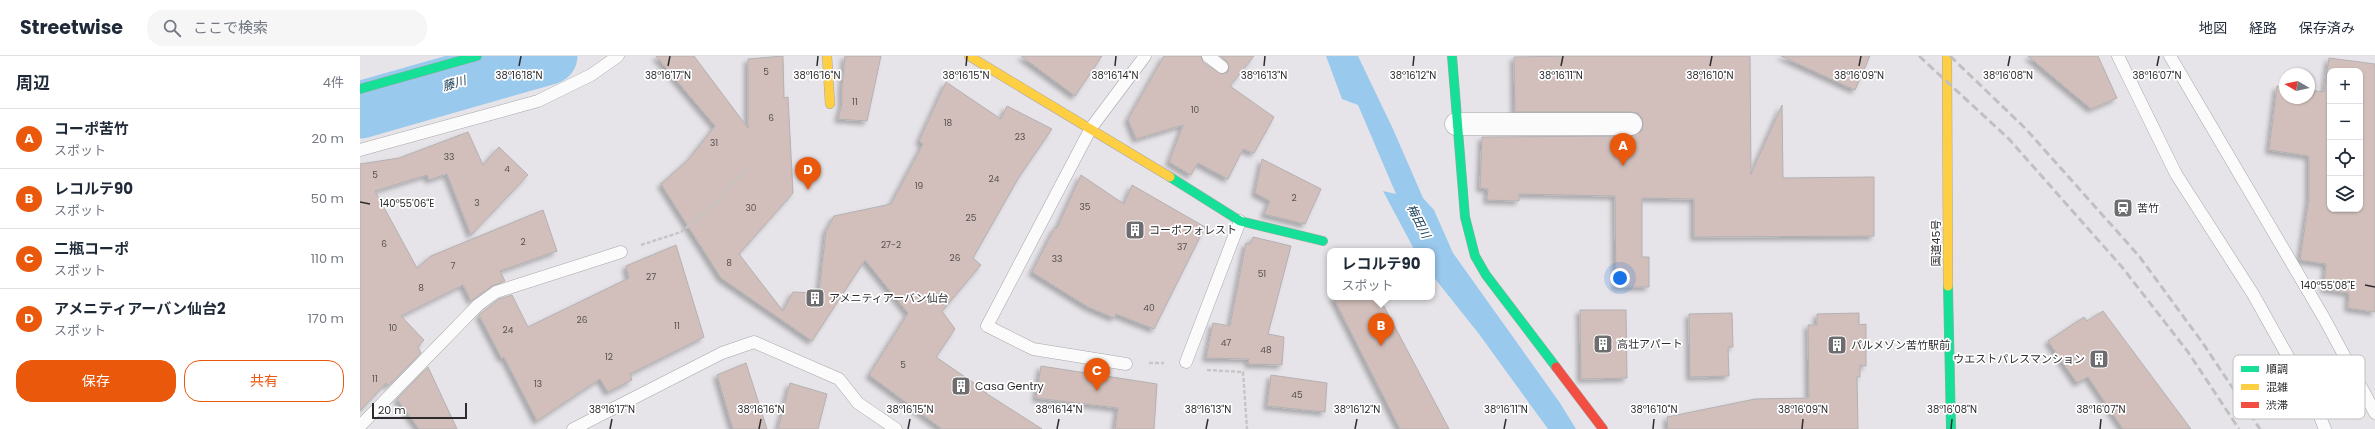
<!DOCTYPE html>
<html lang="ja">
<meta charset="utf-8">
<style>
body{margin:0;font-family:Poppins,"Noto Sans JP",sans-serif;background:#f6f6f7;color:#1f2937}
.controls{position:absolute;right:12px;top:12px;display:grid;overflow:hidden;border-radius:8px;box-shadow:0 1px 3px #0004}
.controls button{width:36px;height:36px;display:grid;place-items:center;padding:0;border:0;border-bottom:1px solid #e0e1e3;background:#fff;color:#1f2937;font:20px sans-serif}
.compass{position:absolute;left:1919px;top:12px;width:36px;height:36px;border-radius:50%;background:#fff;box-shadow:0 1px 3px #0004;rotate:279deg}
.scale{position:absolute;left:12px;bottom:10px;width:95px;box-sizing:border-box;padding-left:4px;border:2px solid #2c2b2e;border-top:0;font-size:11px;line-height:14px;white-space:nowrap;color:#2c2b2e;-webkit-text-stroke:3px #fff;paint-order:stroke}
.you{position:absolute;left:1260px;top:222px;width:14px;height:14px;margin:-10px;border:3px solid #fff;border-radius:50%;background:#1a73e8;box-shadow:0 0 0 6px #1a73e833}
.badge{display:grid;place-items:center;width:26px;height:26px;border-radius:50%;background:#ea580c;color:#fff;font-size:13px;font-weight:700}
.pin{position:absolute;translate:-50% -33px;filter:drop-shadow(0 1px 2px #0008)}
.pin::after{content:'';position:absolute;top:21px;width:14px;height:12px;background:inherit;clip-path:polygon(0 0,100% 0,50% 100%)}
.popup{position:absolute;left:967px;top:192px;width:108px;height:52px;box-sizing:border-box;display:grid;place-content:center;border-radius:8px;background:#fff;filter:drop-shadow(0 1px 3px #0005);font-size:13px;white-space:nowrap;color:#747a83}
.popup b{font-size:15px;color:#1f2937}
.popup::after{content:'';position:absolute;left:50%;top:100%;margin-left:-8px;border:8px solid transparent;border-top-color:#fff}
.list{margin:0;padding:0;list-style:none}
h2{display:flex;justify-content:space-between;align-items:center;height:52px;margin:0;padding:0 16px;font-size:17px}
h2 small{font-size:13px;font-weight:400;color:#747a83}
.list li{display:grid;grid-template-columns:26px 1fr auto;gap:12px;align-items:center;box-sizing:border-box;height:60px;padding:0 16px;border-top:1px solid #e0e1e3}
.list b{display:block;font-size:15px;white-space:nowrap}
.list p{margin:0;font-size:13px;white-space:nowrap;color:#747a83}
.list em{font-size:13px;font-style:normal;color:#747a83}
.actions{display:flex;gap:8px;padding:12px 16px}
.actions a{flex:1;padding:9px 0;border:1px solid #ea580c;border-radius:16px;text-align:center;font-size:14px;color:#ea580c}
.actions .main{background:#ea580c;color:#fff}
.icon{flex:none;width:22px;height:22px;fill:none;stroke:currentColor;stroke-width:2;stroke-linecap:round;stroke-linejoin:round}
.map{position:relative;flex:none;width:2015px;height:373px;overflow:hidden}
header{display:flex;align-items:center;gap:24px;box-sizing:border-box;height:56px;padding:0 20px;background:#fff;border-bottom:1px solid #e0e1e3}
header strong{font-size:19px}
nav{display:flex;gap:22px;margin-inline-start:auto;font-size:14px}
.search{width:280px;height:36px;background:#f6f6f7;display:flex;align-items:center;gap:10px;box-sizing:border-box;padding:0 14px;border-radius:16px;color:#747a83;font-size:15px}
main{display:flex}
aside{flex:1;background:#fff}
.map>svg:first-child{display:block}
.water{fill:#9ac9ee}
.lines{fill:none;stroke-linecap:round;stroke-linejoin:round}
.river{stroke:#9ac9ee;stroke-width:57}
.building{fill:#d2bfbb;stroke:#b3b1b3;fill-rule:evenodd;filter:url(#shadow)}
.lane-casing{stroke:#a6a5a8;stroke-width:13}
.street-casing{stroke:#a6a5a8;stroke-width:23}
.fast-casing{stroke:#a6a5a8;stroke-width:10}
.slow-casing{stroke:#a6a5a8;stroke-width:10}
.jam-casing{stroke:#a6a5a8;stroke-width:10}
.path{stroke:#c6c6c6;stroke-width:2.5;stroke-dasharray:4 2;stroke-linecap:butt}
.lane{stroke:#fbfbfc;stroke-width:12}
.street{stroke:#fbfbfc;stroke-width:22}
.fast{stroke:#16e098;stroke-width:9}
.slow{stroke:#ffcf43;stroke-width:9}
.jam{stroke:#f24e42;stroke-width:9}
.rail{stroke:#c1c0c1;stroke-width:3;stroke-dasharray:8 4;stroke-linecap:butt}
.ticks{fill:none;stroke:#2c2b2e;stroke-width:1.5}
.labels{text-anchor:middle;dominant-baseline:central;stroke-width:3.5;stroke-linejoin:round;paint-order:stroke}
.number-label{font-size:9px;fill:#565051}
.poi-label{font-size:11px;fill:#2c2b2e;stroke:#fff;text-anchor:start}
.street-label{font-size:11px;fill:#2c2b2e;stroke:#fff}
.water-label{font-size:12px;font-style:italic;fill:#123852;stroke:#fff}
.key{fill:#fff;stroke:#c0bfc0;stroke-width:1}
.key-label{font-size:11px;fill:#2c2b2e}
.ticks-label{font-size:10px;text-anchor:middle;fill:#2c2b2e;stroke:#fff;stroke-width:3.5;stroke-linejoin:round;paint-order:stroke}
</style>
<header>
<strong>Streetwise</strong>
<div class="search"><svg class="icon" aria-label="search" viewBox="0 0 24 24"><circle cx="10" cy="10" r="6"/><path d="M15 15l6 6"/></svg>ここで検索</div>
<nav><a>地図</a><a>経路</a><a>保存済み</a></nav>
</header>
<main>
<aside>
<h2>周辺<small>4件</small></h2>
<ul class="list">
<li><span class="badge">A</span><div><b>コーポ苦竹</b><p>スポット</p></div><em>20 m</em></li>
<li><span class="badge">B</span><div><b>レコルテ90</b><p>スポット</p></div><em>50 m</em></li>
<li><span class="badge">C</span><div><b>二瓶コーポ</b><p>スポット</p></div><em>110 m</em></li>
<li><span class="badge">D</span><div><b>アメニティアーバン仙台2</b><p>スポット</p></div><em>170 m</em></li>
</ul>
<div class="actions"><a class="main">保存</a><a>共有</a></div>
</aside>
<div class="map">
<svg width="2015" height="373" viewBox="0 0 2015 373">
<defs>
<filter id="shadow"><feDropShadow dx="-3.5" dy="3.5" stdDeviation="2" flood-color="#0004"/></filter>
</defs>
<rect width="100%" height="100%" fill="#e6e4e8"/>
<path class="water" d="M966,0H998L1033,73L1063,142L1074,154L1093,197L1200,347L1216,373H1188L1119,278L1072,219V195H1055L1023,135L1036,138L998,49L982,43Z"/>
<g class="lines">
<path class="river" d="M0,54L189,0"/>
</g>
<path class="building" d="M296,0H334L388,72V3L423,0L424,42L428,41L433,137L379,198L423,255L433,236L459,237L466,175L474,160L531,148L563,88L559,85L586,26L641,63L647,50L692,73L659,121L613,202L621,209L582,255L595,273L576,301L627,336H624L682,373H582L509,319L548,257L505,204L452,285L361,222L301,128L329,103L355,70Z
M485,0H521L507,65L478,63L482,48V32Z
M661,0H742L715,40Z
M804,0H841L843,6L861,18L868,16L869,12L867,5L860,0H894L870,30L914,61L894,97L883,93L868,123L838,107L831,119L809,106L823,69L776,83L768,63Z
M1213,0H1390L1391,118L1422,49L1423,122L1514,121V180L1334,181V143L1282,142V201H1289V231H1256L1255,140L1159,138V145L1127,144L1128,133L1120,132L1122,81L1271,80L1282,75L1283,68L1282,62L1278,57L1271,56H1155L1154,1Z
M1421,0H1510L1495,34Z
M1668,0H1738L1757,42L1731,53Z
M1969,2L2015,8V256L1988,252L1989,237L1964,233L1966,208L1940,204L1949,142V100L1909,94L1917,30L1925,31V42H1949V34L1964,36ZM1970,15H2000V153H1970Z
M108,76L123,109L139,91L168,119L111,179L87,118L69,124L67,119L15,135L57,212L71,200L183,154L197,195L140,215L145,225L132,230L111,245L103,229L41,260L64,284L58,291L61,297L28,330L26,327L0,355V108L39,102Z
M902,103L961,133L945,168L904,158L910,145L895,137Z
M721,119L764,148L772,129L845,171L794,273L756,258L754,262L728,251L672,216L695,171L697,172Z
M893,181L931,190L908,278L924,281L922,309L888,308L889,303L846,302L853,267L870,270L886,187L890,188Z
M316,189L344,281L270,318L272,324L248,336L240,323L177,365L144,301L142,303L119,259L139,243L152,239L168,271L269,222L266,210Z
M973,241H1019L1089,373H1040Z
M1220,254H1266L1267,322L1221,323Z
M1743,255L1831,373H1763L1728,321L1717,327L1688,285L1724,261L1727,265Z
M1372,257L1373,291H1368L1369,320L1330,321L1329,258Z
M1499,257V269L1506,268V310L1500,309V321H1497L1498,373H1308L1307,361L1395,343L1449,342L1448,269H1457V258Z
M386,307L407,373H373L357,319Z
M681,310L797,328L794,373H755L758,352L676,342Z
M68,311L97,373H59L37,343Z
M911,319L967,327L965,356L907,350Z
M430,327L467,338L458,373H418Z"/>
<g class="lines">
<defs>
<path id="lane" d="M848,0L862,11
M1758,0L1816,118L1893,238L1956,351L1965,373
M1810,0L1964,262L2015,357
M0,94L178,45L231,19L258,0
M826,306L880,165
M766,308L673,293L627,270L731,72L785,0
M0,370L118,249L136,236L261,196
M213,373L362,297L394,286L479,323L498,347L536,373"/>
<path id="street" d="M1096,68H1271"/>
<path id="fast" d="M1092,0L1105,161L1115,200L1126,219L1196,311
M0,33L117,0
M810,121L880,165L963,185
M1588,230L1591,373"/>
<path id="slow" d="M467,0L470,48
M609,0L810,121
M1587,0L1588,230"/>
<path id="jam" d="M1196,311L1243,373"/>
</defs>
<use href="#lane" class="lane-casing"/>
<use href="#street" class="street-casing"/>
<use href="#fast" class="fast-casing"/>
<use href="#slow" class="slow-casing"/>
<use href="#jam" class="jam-casing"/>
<path class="path" d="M281,189L321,176L359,144L388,111
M789,307H804
M847,314L883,316L887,373"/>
<use href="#lane" class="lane"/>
<use href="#street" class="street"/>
<use href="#fast" class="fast"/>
<use href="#slow" class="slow"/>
<use href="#jam" class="jam"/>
<path class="rail" d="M1559,0L1649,83L1762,211L1828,296L1879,373
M1590,0L1665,72L1779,200L1842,286L1900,373"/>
</g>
<path class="ticks" d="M159,10L161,0M308,10L310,0M457,10L458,0M606,10L607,0M755,10L756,0M904,10L905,0M1053,10L1054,0M1201,10L1203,0M1350,10L1352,0M1499,10L1501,0M1648,10L1650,0M1797,10L1799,0M0,146L10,148M2005,229L2015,231M250,373L252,363M399,373L401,363M548,373L550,363M697,373L699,363M846,373L848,363M995,373L997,363M1144,373L1146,363M1293,373L1294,363M1442,373L1443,363M1591,373L1592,363M1740,373L1741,363"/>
<defs>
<symbol id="station-square" viewBox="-11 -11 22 22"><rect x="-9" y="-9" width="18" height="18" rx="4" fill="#6d6c6f" stroke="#fff"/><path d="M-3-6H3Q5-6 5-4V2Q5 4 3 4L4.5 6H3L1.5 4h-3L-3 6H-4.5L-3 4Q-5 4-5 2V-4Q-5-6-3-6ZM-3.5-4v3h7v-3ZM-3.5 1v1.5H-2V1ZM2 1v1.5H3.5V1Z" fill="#fff"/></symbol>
<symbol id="building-square" viewBox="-11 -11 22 22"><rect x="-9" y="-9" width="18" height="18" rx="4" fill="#6d6c6f" stroke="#fff"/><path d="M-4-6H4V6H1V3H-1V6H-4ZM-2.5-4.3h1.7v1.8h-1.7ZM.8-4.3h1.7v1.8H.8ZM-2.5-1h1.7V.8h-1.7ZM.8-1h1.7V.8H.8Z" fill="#fff"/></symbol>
</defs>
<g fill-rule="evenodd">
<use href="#station-square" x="1752" y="141" width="22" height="22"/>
<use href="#building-square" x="764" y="163" width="22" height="22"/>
<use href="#building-square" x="444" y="231" width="22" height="22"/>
<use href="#building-square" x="1232" y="277" width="22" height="22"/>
<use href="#building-square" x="1466" y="278" width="22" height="22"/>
<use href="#building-square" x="1728" y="292" width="22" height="22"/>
<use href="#building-square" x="590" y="319" width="22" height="22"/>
</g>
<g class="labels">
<g class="number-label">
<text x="406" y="16">5</text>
<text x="495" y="46">11</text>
<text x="835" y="54">10</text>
<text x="411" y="62">6</text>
<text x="588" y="67">18</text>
<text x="660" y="81">23</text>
<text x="354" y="87">31</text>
<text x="89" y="101">33</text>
<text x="147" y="113">4</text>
<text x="15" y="119">5</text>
<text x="634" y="123">24</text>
<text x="559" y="130">19</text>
<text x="934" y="142">2</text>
<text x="117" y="147">3</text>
<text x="725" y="151">35</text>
<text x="391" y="152">30</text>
<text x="611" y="162">25</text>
<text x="163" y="186">2</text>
<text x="24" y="188">6</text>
<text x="531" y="189">27-2</text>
<text x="822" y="191">37</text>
<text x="595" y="202">26</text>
<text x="697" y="203">33</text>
<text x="369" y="207">8</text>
<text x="93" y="210">7</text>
<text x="902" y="218">51</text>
<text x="291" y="221">27</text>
<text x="61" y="232">8</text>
<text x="789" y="252">40</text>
<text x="222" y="264">26</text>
<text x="317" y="270">11</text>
<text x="33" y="272">10</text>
<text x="148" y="274">24</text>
<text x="866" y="287">47</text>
<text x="906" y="294">48</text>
<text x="249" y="301">12</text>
<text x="543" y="309">5</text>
<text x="15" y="323">11</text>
<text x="178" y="328">13</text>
<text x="937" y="339">45</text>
</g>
<g class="poi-label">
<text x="1777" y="152">苦竹</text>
<text x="789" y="174">コーポフォレスト</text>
<text x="469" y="242">アメニティアーバン仙台</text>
<text x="1257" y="288">高壮アパート</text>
<text x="1491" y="289">パルメゾン苦竹駅前</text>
<text x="1725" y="303" text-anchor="end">ウエストパレスマンション</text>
<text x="615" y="330">Casa Gentry</text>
</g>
<g class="street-label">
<text transform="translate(1576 187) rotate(-90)">国道45号</text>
</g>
<g class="water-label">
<text transform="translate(94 27) rotate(-16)">藤川</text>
<text transform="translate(1059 165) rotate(63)">梅田川</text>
</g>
</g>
<rect x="1873" y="299" width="132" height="64" rx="6" class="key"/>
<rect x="1881" y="310" width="18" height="6" fill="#16e098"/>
<rect x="1881" y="328" width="18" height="6" fill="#ffcf43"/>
<rect x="1881" y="346" width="18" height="6" fill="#f24e42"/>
<g class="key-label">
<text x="1906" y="317">順調</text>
<text x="1906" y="335">混雑</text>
<text x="1906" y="353">渋滞</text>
</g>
<g class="ticks-label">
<text x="159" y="23">38°16'18"N</text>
<text x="308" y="23">38°16'17"N</text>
<text x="457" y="23">38°16'16"N</text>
<text x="606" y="23">38°16'15"N</text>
<text x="755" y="23">38°16'14"N</text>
<text x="904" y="23">38°16'13"N</text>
<text x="1053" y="23">38°16'12"N</text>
<text x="1201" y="23">38°16'11"N</text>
<text x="1350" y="23">38°16'10"N</text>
<text x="1499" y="23">38°16'09"N</text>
<text x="1648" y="23">38°16'08"N</text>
<text x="1797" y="23">38°16'07"N</text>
<text x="47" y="151">140°55'06"E</text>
<text x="1968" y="233">140°55'08"E</text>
<text x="252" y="357">38°16'17"N</text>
<text x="401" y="357">38°16'16"N</text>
<text x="550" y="357">38°16'15"N</text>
<text x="699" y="357">38°16'14"N</text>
<text x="848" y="357">38°16'13"N</text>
<text x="997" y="357">38°16'12"N</text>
<text x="1146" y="357">38°16'11"N</text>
<text x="1294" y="357">38°16'10"N</text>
<text x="1443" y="357">38°16'09"N</text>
<text x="1592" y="357">38°16'08"N</text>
<text x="1741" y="357">38°16'07"N</text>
</g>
</svg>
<div class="controls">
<button>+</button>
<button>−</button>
<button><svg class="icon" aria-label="locate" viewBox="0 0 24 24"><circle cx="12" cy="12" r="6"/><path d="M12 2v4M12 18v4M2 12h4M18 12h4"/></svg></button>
<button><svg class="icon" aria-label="layers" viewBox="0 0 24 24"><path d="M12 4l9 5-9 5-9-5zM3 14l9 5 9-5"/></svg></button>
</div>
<svg class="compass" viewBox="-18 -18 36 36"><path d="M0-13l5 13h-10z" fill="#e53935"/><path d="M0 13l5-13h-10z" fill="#747a83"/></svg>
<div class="scale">20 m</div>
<div class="you"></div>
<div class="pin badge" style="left:1263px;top:110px">A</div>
<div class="pin badge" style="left:1021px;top:290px">B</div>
<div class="popup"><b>レコルテ90</b>スポット</div>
<div class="pin badge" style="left:737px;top:335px">C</div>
<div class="pin badge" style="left:448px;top:134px">D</div>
</div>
</main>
